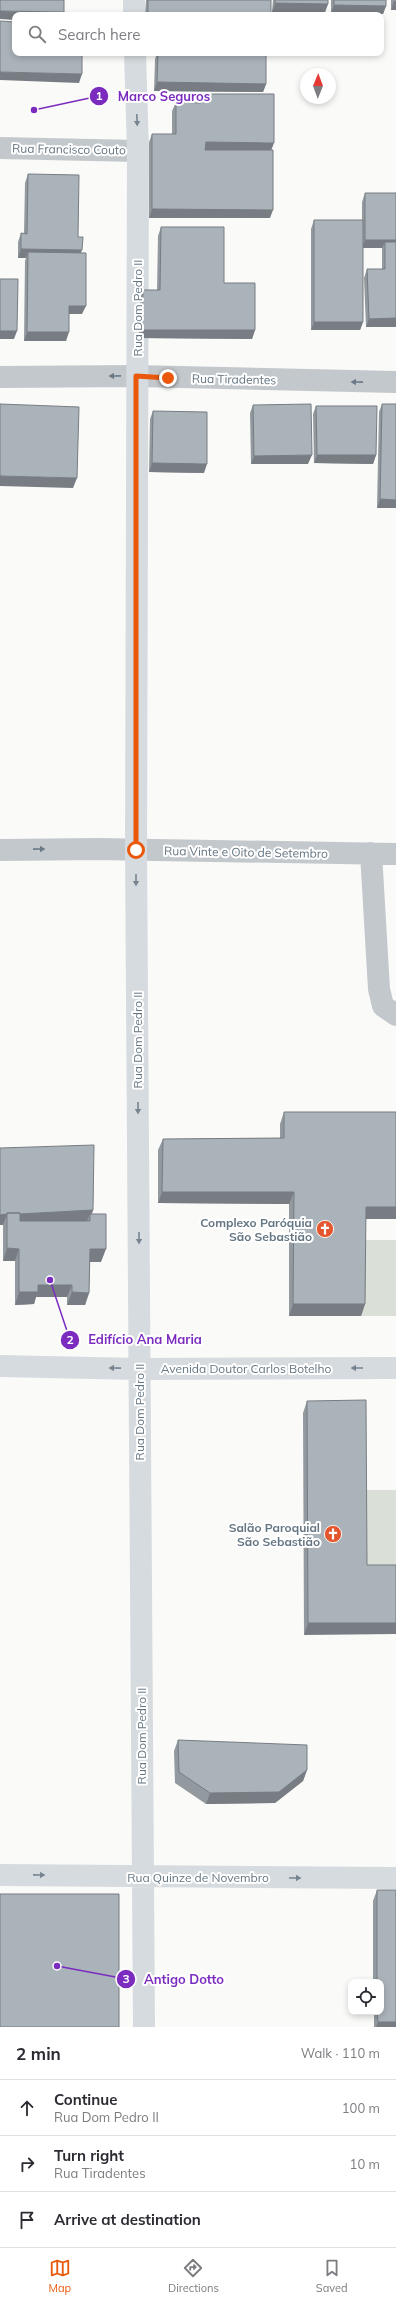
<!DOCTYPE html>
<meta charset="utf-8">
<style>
body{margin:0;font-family:Mulish,sans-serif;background:#f2f2f3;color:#2b2b33}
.controls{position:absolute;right:12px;bottom:12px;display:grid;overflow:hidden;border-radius:8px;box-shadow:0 2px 6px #0003}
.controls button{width:36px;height:36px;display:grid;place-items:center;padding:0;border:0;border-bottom:1px solid #e1e1e2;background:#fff;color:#2b2b33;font:20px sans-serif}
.compass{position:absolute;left:300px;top:68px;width:36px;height:36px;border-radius:50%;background:#fff;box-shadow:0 2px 6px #0003;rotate:1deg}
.stop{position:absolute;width:12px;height:12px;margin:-9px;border:3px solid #ea580c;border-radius:50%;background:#fff}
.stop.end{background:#ea580c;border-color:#fff;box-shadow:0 1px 4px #0008}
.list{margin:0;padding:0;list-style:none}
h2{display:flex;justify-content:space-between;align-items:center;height:52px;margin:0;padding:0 16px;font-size:17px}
h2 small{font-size:13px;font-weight:400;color:#7c7c81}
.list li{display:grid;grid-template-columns:26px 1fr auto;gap:12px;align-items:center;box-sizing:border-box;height:56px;padding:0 16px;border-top:1px solid #e1e1e2}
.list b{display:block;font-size:15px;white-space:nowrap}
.list p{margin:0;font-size:13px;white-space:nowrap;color:#7c7c81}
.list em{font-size:13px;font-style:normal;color:#7c7c81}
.icon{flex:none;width:22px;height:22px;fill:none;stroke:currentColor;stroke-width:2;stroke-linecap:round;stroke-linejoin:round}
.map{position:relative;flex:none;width:396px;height:2027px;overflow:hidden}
.search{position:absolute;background:#fff;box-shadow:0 2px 6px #0003;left:12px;right:12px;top:12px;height:44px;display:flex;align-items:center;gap:10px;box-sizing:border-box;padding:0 14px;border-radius:8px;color:#7c7c81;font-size:15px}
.sheet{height:220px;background:#fff}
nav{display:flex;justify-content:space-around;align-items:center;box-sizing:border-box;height:56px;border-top:1px solid #e1e1e2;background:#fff;font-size:11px;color:#7c7c81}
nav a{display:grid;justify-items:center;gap:2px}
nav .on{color:#ea580c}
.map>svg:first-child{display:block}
.green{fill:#dadfd7}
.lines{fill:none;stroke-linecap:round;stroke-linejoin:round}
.street{stroke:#c3c8cc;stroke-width:22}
.secondary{stroke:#d6dbdf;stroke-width:22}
.wall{fill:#929a9f}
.shaded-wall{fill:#777d82}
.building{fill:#aab3b9;stroke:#777d82}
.oneway{fill:#768591}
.oneway2{fill:#6a7a87}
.route{stroke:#ea580c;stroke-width:5}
.labels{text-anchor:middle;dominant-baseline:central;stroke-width:4;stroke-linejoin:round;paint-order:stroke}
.street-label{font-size:12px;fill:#657683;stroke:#fff}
.poi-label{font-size:12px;font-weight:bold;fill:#657683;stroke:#fff;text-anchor:end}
.leader{fill:none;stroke:#7b2cbf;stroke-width:1.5}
.callout-dot{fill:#7b2cbf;stroke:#fff;stroke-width:1.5}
.mark-label{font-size:12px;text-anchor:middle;font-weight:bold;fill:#fff}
.callout-label{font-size:13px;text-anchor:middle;font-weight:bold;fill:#7b2cbf;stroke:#fff;stroke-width:4;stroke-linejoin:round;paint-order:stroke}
</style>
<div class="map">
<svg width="396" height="2027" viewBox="0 0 396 2027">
<rect width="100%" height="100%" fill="#fafaf8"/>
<path class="green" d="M361,1240H396V1316H361Z
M362,1490H396V1577H363Z"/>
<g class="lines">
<path class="street" d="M0,148L138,151
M0,377L136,376L396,382
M0,850L98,849L396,854
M371,853L379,989L383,1006L396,1015"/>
<path class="secondary" d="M134,0V15
M135,53L138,151L136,850L144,2027
M0,1366L139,1369L396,1368
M0,1875L396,1878"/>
</g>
<path class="wall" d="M146,0H271V15H145Z
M273,0H328V4L325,12H272Z
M331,0H386V6L383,14L331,13Z
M391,0H396V10H391Z
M157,53H266V84L263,92L154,91L155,59Z
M201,94L271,150L270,218H149V142L152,134H172V111L176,102L198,103Z
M28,174L78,237L81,253L82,314H69L66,341H24L25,261L26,258H18V242L21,233H24L25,183Z
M365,193H396V327H366L364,278L367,269H382V248H363V322L360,330H311V229L314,220H362V202Z
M161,227L224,283L255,330L252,339L139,338L140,299L143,290H157L158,236Z
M382,404L396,508H377L379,412Z
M253,405L308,464H251L250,413Z
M316,406L376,455L373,464L314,463L313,414Z
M153,411L204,473L149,472L150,419Z
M284,1112L396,1219H366L365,1304L361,1316H289V1204L158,1203V1150L163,1139L280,1138V1124Z
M0,1148L93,1210L92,1214L101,1262H90L89,1293L85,1305H67V1297H36L34,1304L15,1305V1261H3V1225Z
M307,1401L367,1565L304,1635L303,1413Z
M178,1740L307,1770L303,1781L275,1803L206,1804L175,1783L174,1751Z
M377,1890L396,2027H374V2012H381V1982H373V1901Z"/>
<path class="shaded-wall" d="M394,1H396V10H391Z
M275,3L328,4L325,12H272Z
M334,5L386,6L383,14L331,13Z
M0,11L64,12L63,15H15V20L0,19Z
M0,72L82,74L79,83L0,80Z
M157,82L266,84L263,92L154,91Z
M206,142L274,143L271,151H202Z
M152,209L273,210L270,218H149Z
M365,240H396V248L385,242L382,248H362Z
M21,249L82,250L79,258L28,252L26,258H18Z
M69,306H86L82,314H66Z
M396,318V327H366L369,319Z
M314,322H363L360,330H311Z
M142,330H255L252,339L139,338Z
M0,331H17L14,339H0Z
M27,332H69L66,341H24Z
M312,455L308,464H251L254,456Z
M317,455H376L373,464L314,463Z
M152,463L207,464L204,473L149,472Z
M0,476L77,478L73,488L0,486Z
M380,499L396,500V508H377Z
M162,1192H294L289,1204L158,1203Z
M366,1207H396V1219H361Z
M93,1210L90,1218V1214L87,1221L7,1225V1214Z
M7,1214L3,1225H0V1215Z
M7,1248L19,1249L15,1261H3Z
M90,1249H106L101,1262H85Z
M38,1285H72L67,1297H36L34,1304L15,1305L19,1292Z
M72,1292L89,1293L85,1305H67Z
M293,1304H365L361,1316H289Z
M308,1623H396V1634L304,1635Z
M307,1770L303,1781L275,1803L206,1804L210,1793Z
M378,2022H396V2027H376Z"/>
<path class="building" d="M0,0H64V12L0,11Z
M148,0H271V15H148Z
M275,0H328V4L275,3Z
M334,0H386V6L334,5Z
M0,21L15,22V53H82V74L0,72Z
M158,53H266V84L157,82Z
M201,94H274V143L206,142L205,150H273V210L152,209V134H176V102L201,103Z
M28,174L79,175L78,237H83L82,250L21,249V233L27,234Z
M365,193H396V240H365Z
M314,220H363V322H314Z
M161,227H224V283H255V330H142L143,290H160Z
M385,242H396V318L369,319L367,269H385Z
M28,252L86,253V306H69V332H27Z
M0,279H18L17,331H0Z
M0,404L79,407L77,478L0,476Z
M311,404L312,455L254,456L253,405Z
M382,404H396V500L380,499Z
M316,406H377L376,455H317Z
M153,411L207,412V464L152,463Z
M284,1112H396V1207H366L365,1304H293L294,1192H162L163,1139L284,1138Z
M94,1145L93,1210L20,1214V1213H7V1214L0,1215V1148Z
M7,1213H20V1221H90V1214H106V1249H90L89,1293L72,1292V1285H38V1292H19V1249L7,1248Z
M366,1400L367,1565H396V1623H308L307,1401Z
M178,1740L307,1745V1770L279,1792L210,1793L179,1772Z
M377,1890H396V2022H378L377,2012H381V1982H377Z
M0,1894H119V2027H0Z"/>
<defs><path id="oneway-solid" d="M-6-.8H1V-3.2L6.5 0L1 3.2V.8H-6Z"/></defs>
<g class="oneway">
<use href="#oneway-solid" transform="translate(137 120) rotate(88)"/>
<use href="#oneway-solid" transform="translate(136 880) rotate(90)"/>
<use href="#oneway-solid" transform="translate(138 1108) rotate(90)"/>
<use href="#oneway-solid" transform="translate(139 1238) rotate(90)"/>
<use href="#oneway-solid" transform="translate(115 1368) rotate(-179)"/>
<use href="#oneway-solid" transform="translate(357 1368) rotate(180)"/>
<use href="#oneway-solid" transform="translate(39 1875) rotate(1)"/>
<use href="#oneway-solid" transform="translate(295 1878)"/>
</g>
<g class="oneway2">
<use href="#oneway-solid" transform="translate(115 376) rotate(179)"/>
<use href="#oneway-solid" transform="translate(357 382) rotate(-179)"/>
<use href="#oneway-solid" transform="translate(39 849) rotate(-1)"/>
</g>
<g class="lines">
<path class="route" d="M136,850V376L168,378"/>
</g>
<defs>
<symbol id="church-disc" viewBox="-11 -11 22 22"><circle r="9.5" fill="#e4572e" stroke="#fff"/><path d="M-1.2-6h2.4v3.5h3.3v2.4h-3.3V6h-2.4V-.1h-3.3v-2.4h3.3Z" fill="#fff"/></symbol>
</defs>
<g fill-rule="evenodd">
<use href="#church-disc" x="315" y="1219" width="20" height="20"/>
<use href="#church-disc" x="323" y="1524" width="20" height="20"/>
</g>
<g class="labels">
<g class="street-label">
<text transform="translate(69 149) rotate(1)">Rua Francisco Couto</text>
<text transform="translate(137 308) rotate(-90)">Rua Dom Pedro II</text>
<text transform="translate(234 379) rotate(1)">Rua Tiradentes</text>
<text transform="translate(246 852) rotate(1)">Rua Vinte e Oito de Setembro</text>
<text transform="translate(137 1040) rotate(-90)">Rua Dom Pedro II</text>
<text x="246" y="1368">Avenida Doutor Carlos Botelho</text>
<text transform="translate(139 1412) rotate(-90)">Rua Dom Pedro II</text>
<text transform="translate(141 1736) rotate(-90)">Rua Dom Pedro II</text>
<text x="198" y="1877">Rua Quinze de Novembro</text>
</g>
<g class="poi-label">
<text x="312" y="1222">Complexo Paróquia<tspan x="312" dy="14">São Sebastião</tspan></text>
<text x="320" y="1527">Salão Paroquial<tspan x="320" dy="14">São Sebastião</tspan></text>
</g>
</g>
<path class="leader" d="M34 110L99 96M50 1280L70 1340M57 1966L126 1979"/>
<g class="callout-dot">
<circle cx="34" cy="110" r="4"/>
<circle cx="50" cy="1280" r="4"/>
<circle cx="57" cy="1966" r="4"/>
<circle cx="99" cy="96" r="10"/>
<circle cx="70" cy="1340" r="10"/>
<circle cx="126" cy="1979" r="10"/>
</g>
<g class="mark-label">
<text x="99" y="100">1</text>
<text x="70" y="1344">2</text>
<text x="126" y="1983">3</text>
</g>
<g class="callout-label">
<text x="164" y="101">Marco Seguros</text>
<text x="145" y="1344">Edifício Ana Maria</text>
<text x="184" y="1984">Antigo Dotto</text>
</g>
</svg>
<div class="controls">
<button><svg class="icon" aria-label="locate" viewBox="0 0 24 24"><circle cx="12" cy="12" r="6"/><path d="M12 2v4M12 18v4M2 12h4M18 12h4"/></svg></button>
</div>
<svg class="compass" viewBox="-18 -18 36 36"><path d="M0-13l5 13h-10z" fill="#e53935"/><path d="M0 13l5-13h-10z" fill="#7c7c81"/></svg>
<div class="stop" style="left:136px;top:850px"></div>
<div class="stop end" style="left:168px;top:378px"></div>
<div class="search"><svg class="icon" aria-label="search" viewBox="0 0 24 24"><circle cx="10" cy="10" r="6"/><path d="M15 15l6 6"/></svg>Search here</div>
</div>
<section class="sheet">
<h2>2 min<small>Walk · 110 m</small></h2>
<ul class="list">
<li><svg class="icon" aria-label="ahead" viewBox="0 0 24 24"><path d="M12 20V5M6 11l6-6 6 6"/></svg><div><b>Continue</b><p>Rua Dom Pedro II</p></div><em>100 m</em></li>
<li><svg class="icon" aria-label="right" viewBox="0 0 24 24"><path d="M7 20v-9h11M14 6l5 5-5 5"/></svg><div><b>Turn right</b><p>Rua Tiradentes</p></div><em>10 m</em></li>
<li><svg class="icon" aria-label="arrive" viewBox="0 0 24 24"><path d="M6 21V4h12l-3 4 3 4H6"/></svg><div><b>Arrive at destination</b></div></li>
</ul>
</section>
<nav>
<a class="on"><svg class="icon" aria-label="map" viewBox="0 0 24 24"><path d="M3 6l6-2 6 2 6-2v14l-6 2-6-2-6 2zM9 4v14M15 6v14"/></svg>Map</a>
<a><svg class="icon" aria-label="directions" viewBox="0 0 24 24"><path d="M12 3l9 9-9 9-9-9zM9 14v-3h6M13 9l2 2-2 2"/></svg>Directions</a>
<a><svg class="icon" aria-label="saved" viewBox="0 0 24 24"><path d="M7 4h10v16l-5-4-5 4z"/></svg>Saved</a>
</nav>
